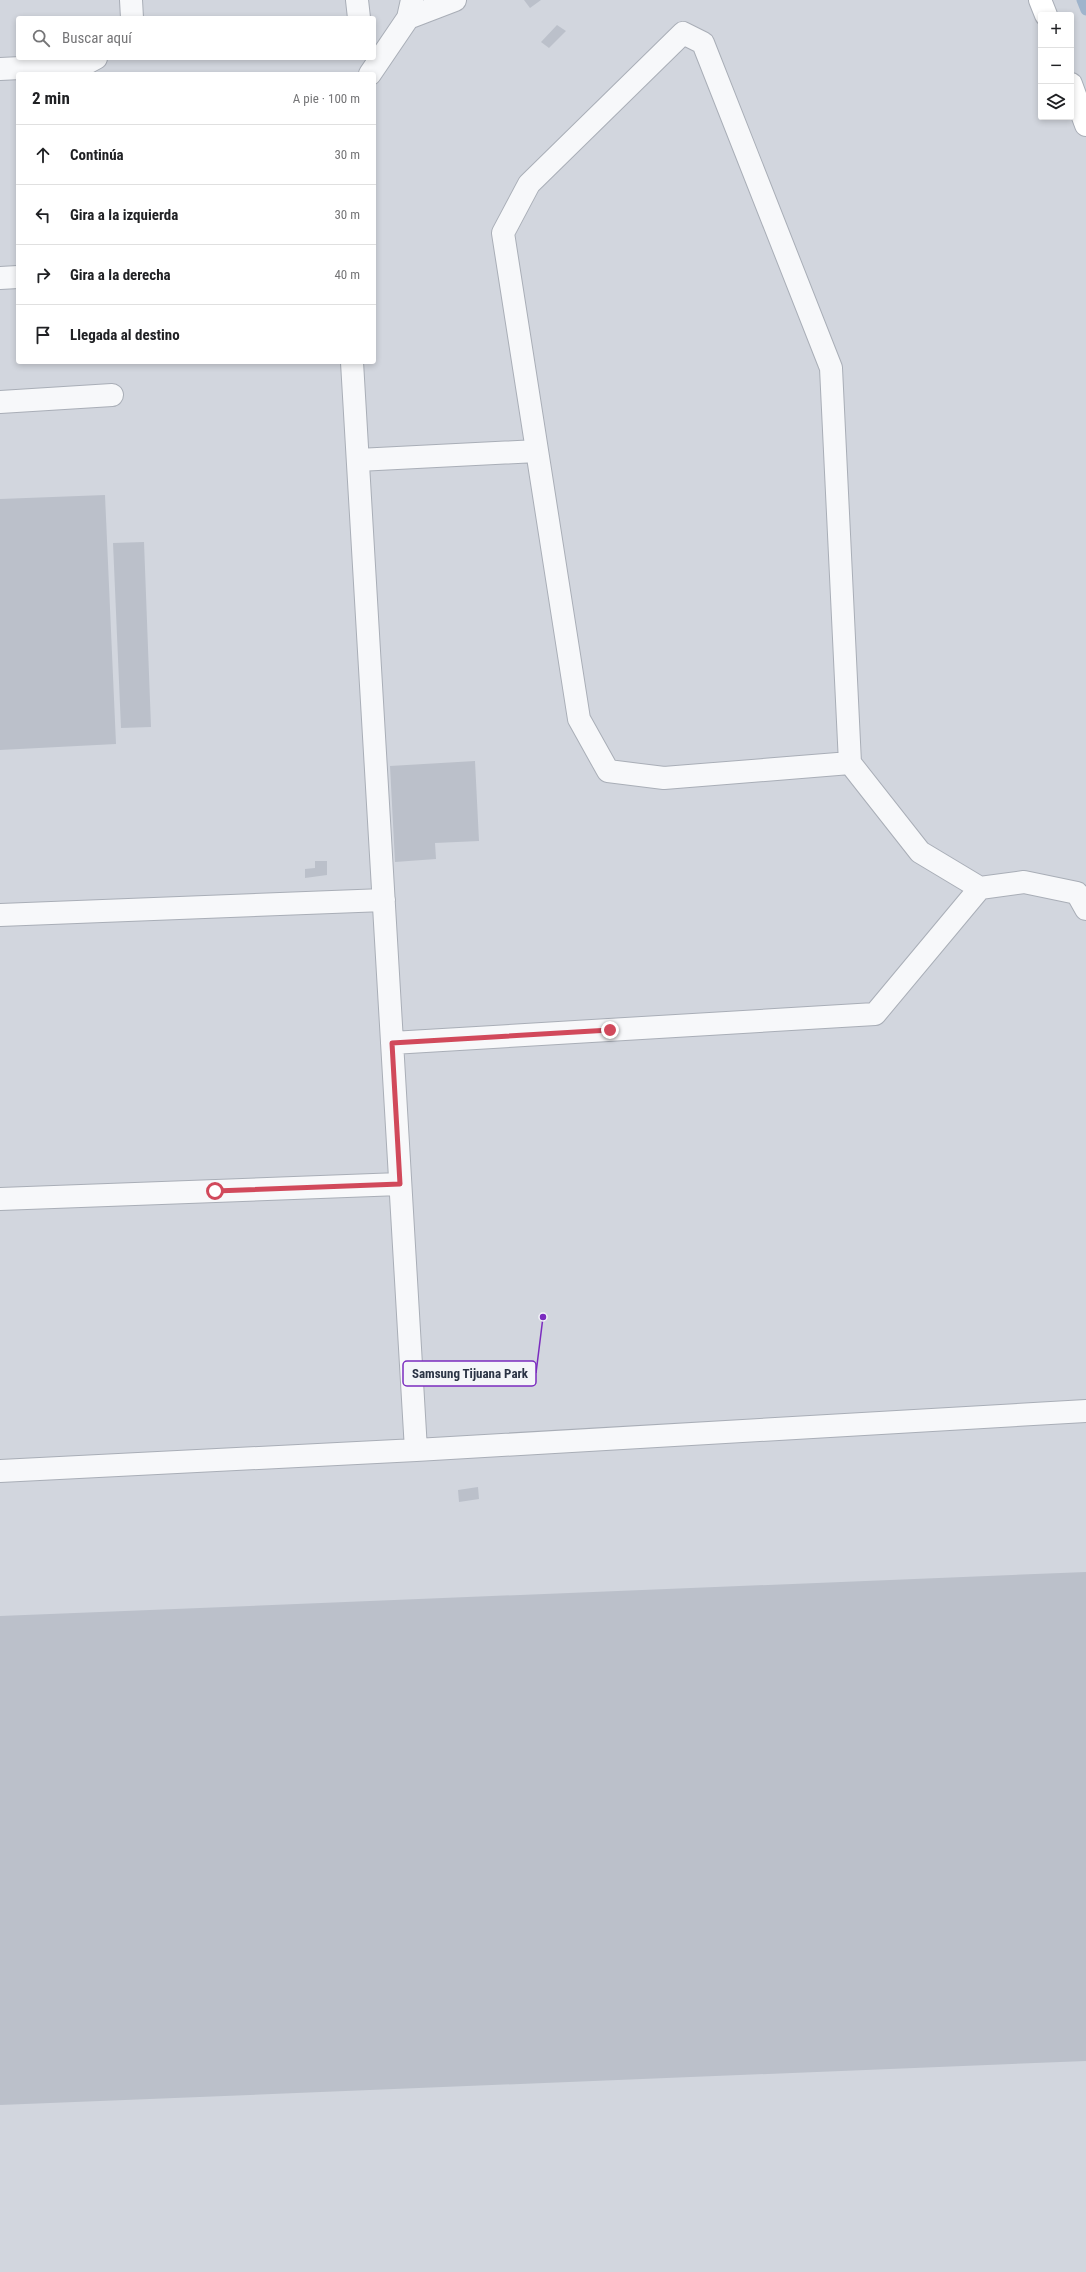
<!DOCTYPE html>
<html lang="es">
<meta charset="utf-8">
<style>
body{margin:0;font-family:"Roboto Condensed",sans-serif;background:#f6f6f6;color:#202124}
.controls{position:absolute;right:12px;top:12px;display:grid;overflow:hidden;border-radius:4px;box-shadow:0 2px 6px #0003}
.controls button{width:36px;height:36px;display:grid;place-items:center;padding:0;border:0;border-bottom:1px solid #e0e0e0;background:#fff;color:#202124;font:20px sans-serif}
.stop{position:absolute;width:12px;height:12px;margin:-9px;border:3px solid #d1495b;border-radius:50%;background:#fff}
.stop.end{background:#d1495b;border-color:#fff;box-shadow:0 1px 4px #0008}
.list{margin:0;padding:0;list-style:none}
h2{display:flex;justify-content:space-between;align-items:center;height:52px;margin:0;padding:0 16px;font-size:17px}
h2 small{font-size:13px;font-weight:400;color:#757577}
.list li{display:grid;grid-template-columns:26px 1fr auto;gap:12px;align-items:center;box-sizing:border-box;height:60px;padding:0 16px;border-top:1px solid #e0e0e0}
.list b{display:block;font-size:15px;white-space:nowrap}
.list em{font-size:13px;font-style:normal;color:#757577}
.icon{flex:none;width:22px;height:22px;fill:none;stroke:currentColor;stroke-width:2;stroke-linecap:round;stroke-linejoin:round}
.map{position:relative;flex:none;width:1086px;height:2272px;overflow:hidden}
.search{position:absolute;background:#fff;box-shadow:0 2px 6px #0003;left:16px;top:16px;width:360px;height:44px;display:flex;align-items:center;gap:10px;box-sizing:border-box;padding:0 14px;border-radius:4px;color:#757577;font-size:15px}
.panel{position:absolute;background:#fff;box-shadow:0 2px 6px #0003;left:16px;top:72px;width:360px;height:292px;border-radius:4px}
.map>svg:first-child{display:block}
.built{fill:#d2d6de;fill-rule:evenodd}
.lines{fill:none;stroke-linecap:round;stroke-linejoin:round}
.stream{stroke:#9fb4cc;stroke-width:11}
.building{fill:#bbc0ca}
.lane-casing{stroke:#a9aeb7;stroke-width:24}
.secondary-casing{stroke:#a9aeb7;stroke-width:24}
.lane{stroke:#f7f8fa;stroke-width:22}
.secondary{stroke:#fff;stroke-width:22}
.route{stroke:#d1495b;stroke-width:5}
.leader{fill:none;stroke:#7b2cbf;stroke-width:1.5}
.callout-dot{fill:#7b2cbf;stroke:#f4f6f9;stroke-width:1.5}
.callout{fill:#f4f6f9;stroke:#7b2cbf;stroke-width:1.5}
.callout-label{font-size:13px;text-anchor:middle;font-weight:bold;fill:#2b3445}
</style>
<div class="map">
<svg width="1086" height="2272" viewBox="0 0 1086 2272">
<rect width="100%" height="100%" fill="#e4e7ec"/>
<path class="built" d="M0,0H1086V2272H0ZM1041,15H1071V117H1041ZM18,18H374V58H18ZM18,74H374V362H18Z"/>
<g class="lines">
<path class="stream" d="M1082,0L1086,10"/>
</g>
<path class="building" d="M524,0H541L530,8Z
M557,25L566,31L549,48L541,42Z
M105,495L116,744L0,750V499Z
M144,542L151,727L121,728L113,543Z
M475,761L479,841L435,843L436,859L395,862L390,766Z
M315,861H327V875L305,878V869L315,868Z
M478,1487L479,1499L459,1502L458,1490Z
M1086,1572V2061L0,2105V1616Z"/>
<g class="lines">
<defs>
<path id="lane" d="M131,0L132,18
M357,0L359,18
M408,18L455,0
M0,69L83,65L96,58
M370,74L408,18L412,0
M0,278L18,277
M352,362L416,1450
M0,402L112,395
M358,460L537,451
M850,763L664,778L608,771L579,719L503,233L529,184L683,33L703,43L831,368L850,763L920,852L980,888L1024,882L1077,893L1086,909
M0,915L384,900
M392,1043L875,1014L980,888
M0,1199L400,1184
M0,1471L416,1450L1086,1411"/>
<path id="secondary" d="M1040,0L1046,15
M1071,84L1086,125"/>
</defs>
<use href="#lane" class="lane-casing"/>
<use href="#secondary" class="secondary-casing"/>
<use href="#lane" class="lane"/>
<use href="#secondary" class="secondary"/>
</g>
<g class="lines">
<path class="route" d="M215,1191L400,1184L392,1043L610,1030"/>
</g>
<path class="leader" d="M543 1317L536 1373"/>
<circle class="callout-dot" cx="543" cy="1317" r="4"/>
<rect class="callout" x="403" y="1361" width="133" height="25" rx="4"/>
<g class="callout-label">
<text x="470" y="1378">Samsung Tijuana Park</text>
</g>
</svg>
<div class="controls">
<button>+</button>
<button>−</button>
<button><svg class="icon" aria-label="layers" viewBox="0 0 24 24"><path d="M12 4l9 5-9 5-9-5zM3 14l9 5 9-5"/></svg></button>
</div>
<div class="stop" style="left:215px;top:1191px"></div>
<div class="stop end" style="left:610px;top:1030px"></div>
<div class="search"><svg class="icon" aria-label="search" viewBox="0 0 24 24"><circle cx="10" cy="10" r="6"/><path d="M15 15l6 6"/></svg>Buscar aquí</div>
<section class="panel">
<h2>2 min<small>A pie · 100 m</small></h2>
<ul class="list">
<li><svg class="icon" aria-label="ahead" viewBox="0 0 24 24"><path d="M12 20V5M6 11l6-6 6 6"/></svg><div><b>Continúa</b></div><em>30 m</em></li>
<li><svg class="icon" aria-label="left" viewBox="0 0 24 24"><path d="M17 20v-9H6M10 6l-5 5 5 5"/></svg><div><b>Gira a la izquierda</b></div><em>30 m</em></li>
<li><svg class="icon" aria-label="right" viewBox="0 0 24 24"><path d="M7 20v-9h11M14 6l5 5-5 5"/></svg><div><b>Gira a la derecha</b></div><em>40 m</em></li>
<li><svg class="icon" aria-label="arrive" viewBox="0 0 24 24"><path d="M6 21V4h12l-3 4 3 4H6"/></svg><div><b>Llegada al destino</b></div></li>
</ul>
</section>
</div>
